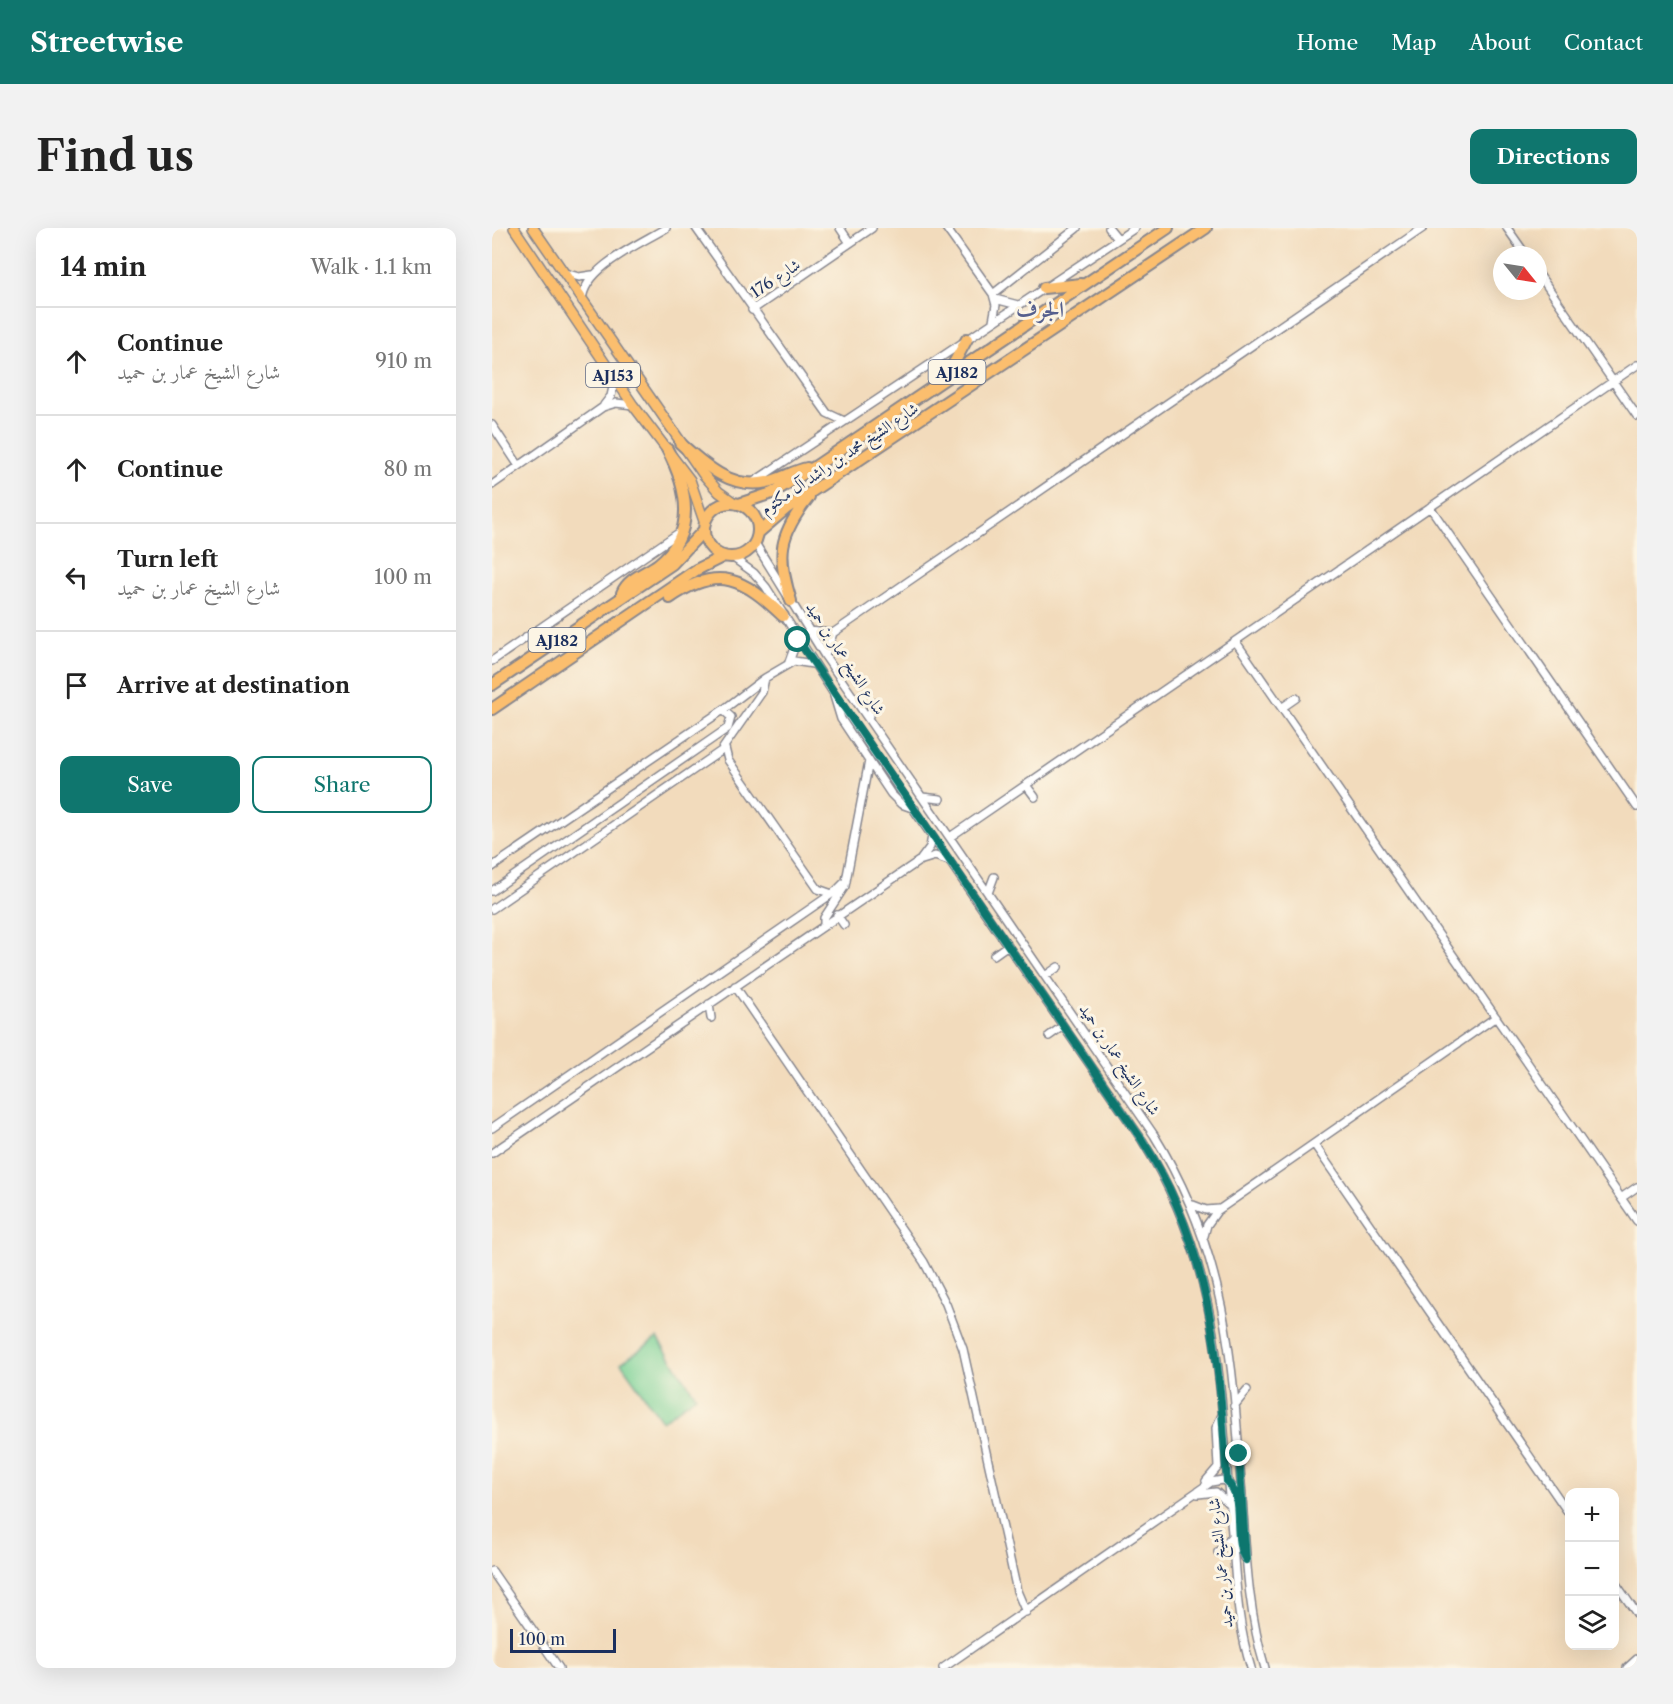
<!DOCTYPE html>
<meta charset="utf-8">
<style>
body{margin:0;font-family:"Libre Caslon Text",Amiri,serif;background:#f2f2f2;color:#222}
.controls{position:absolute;right:18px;bottom:18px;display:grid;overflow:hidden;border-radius:12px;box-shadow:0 6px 24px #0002}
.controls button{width:54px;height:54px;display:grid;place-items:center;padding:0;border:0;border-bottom:2px solid #e0e0e0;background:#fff;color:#222;font:30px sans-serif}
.compass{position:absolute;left:1001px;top:18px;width:54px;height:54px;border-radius:50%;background:#fff;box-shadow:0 6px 24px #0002;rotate:120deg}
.scale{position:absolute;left:18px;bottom:15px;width:106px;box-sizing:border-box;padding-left:6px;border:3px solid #1b2f5e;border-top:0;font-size:16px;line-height:21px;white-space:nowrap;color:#1b2f5e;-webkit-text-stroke:4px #fcf5e5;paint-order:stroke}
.stop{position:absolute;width:18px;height:18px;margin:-14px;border:4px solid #0f766e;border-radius:50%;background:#fff}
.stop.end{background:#0f766e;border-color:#fff;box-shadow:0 2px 6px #0008}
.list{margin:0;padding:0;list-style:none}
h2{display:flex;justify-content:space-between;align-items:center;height:78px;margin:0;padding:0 24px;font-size:26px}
h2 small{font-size:20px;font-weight:400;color:#767676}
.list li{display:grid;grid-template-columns:39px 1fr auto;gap:18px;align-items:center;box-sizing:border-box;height:108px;padding:0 24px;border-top:2px solid #e0e0e0}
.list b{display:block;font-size:22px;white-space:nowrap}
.list p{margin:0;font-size:20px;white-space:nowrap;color:#767676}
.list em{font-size:20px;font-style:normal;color:#767676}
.actions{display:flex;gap:12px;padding:18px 24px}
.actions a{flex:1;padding:14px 0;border:2px solid #0f766e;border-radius:12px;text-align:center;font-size:21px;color:#0f766e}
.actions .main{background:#0f766e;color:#fff}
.icon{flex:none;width:33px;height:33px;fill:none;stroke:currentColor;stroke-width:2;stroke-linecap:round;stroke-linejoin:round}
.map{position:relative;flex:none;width:1145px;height:1440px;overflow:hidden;border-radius:12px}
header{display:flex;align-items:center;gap:36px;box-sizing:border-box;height:84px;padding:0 30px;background:#0f766e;color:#fff}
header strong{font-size:28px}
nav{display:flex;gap:33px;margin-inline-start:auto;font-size:21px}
.intro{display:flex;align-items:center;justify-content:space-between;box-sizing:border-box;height:144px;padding:0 36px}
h1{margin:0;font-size:42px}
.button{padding:15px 27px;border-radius:12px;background:#0f766e;color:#fff;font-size:21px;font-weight:700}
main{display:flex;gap:36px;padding:0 36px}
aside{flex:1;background:#fff;border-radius:12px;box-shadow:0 6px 24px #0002}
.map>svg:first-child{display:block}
.green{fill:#7cd296;stroke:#4c807a;stroke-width:1.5}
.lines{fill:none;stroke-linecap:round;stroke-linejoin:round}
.minor-casing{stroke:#86858d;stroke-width:10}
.major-casing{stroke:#86858d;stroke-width:12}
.highway-casing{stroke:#86858d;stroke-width:14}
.minor{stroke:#fff;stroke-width:7}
.major{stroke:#fbbe6e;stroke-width:9}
.highway{stroke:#fbbe6e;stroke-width:10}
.route{stroke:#0f766e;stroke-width:8}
.labels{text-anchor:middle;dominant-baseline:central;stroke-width:6;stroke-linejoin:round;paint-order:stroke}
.shield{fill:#fcf5e5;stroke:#5e6a86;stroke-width:1.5}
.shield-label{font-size:15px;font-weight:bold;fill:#1b2f5e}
.street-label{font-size:16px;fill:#1b2f5e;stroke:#fcf5e5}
.district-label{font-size:22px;font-weight:bold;fill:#56608e;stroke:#fcf5e5}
</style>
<header>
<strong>Streetwise</strong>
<nav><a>Home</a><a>Map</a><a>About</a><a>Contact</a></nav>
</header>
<div class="intro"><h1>Find us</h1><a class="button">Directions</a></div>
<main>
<aside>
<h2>14 min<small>Walk · 1.1 km</small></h2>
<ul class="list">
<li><svg class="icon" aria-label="ahead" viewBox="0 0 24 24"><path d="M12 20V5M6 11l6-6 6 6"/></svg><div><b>Continue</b><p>شارع الشيخ عمار بن حميد</p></div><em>910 m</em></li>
<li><svg class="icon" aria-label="ahead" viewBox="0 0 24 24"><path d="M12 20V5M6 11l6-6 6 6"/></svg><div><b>Continue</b></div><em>80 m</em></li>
<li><svg class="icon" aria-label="left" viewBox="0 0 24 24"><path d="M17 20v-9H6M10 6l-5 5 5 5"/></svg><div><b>Turn left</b><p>شارع الشيخ عمار بن حميد</p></div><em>100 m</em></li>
<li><svg class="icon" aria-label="arrive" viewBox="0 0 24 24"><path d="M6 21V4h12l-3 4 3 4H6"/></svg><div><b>Arrive at destination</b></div></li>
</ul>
<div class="actions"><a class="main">Save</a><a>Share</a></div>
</aside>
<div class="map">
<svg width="1145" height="1440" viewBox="0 0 1145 1440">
<rect width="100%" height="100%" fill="#fcf5e5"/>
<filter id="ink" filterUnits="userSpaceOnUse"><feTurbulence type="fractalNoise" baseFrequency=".0167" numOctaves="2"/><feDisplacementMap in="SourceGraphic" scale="12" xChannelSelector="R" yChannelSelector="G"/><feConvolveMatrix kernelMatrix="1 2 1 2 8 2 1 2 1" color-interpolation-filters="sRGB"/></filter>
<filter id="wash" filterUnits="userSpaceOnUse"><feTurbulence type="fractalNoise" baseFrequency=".008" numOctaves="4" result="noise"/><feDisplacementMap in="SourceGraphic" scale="24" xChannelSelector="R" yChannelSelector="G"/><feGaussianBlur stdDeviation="1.35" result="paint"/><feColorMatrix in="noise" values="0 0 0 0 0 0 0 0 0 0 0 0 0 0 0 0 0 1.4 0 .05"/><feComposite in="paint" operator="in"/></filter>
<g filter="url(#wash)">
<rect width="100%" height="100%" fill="#f2dbbc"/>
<path class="green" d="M165,1110L204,1168L170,1193L129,1135Z"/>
</g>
<g filter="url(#ink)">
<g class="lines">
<defs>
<path id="minor" d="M204,0L335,185L352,193
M348,0L358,15
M454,0L501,66L504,77L501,93
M617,0L626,11
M1015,0L1034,27
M73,45L87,49L100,47
M1046,45L1145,188
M501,66L585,0
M503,71L526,77
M90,73C91,40 148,16 174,0
M260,82L380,0
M112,177L119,168L123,150
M0,197L27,238
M263,253L643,0
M0,257L111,179L124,175L141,177
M938,279L1145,579
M263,315L333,428L662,907C735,1025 741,1135 750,1269C754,1327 756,1384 773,1440
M240,329L262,345L274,359L342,466L650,912C731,1041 727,1160 740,1305C744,1351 745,1396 759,1440
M316,403L341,405
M744,414L1145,993
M333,428L341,405L931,0
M0,433L188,304
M297,434L305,412
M342,468L349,491L399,566L409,576L423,581
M791,479L804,470
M376,490L382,475
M233,520L236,532L326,661L340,666
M534,557L543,569
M430,569L448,571
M458,609L1145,137
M429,631L438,619L440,608
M0,639L231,482L273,450L302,433L321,436
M0,663L236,500L239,489L231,482
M496,665L502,649
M0,681L229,523L270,464L273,450
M345,687L352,697
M332,697V690L353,658L377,533
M502,727L516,717
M553,748L566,739
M243,758L432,1034L454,1076L471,1121L525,1363L534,1384
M217,776L219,790
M557,808L571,798
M0,900L344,663L354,653
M822,916L1078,1287
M0,925L427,633L443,628L457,633
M1129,970L1145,959
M701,977L714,982L727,981
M712,1008L715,997L725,983L1004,789
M742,1178L755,1162
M714,1253L726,1239L724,1200L730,1187
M706,1266L724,1264L737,1276
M726,1324L740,1308
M0,1343L67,1440
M1122,1353L1145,1386
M451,1440L719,1254L731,1252L742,1260L748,1318L752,1330
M1135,1440L1145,1431"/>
<path id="major" d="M22,0L141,177L198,252L213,296
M41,0L211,246L227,264L244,276"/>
<path id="highway" d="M552,60L589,56
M455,148L475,111
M188,215C213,237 239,262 275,254C289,251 301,243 315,240
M212 302a27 27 0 1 1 54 0a27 27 0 1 1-54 0Z
M247,276L280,265L324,238L676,0
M266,305L295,280L714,0
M130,365C136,350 154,345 166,336C206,305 195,259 175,221
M178,370C227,336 252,351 291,388
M299,373C285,327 286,308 317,269
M0,457L180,336L212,302
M0,481L204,342L232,328"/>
</defs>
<use href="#minor" class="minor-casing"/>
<use href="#major" class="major-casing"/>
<use href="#highway" class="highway-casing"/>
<use href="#minor" class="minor"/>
<use href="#major" class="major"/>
<use href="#highway" class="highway"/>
</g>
</g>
<g class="lines" filter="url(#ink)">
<path class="route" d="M306,412L650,912C719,1019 727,1130 735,1254C754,1268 739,1312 754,1332L747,1226"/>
</g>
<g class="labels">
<g class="shield">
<rect x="436.5" y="132" width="57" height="24" rx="4.5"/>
<rect x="94" y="135" width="54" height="24" rx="4.5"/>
<rect x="36.5" y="400" width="57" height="24" rx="4.5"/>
</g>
<g class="shield-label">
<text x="465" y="144">AJ182</text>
<text x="121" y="147">AJ153</text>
<text x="65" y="412">AJ182</text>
</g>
<g class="street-label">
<text transform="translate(283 50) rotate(-34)">شارع 176</text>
<text transform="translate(347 230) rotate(-34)">شارع الشيخ محمد بن راشد آل مكتوم</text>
<text transform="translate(354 430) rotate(57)">شارع الشيخ عمار بن حميد</text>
<text transform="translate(628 831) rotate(56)">شارع الشيخ عمار بن حميد</text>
<text transform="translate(728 1335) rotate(-96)">شارع الشيخ عمار بن حميد</text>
</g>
<g class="district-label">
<text x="548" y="81">الجرف</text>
</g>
</g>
</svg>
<div class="controls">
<button>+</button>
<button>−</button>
<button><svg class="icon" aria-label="layers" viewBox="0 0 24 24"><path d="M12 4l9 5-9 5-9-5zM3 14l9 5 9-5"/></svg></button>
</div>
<svg class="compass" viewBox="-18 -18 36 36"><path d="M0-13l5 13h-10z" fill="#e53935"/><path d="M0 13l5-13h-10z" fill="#767676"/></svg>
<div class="scale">100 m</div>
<div class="stop" style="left:306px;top:412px"></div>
<div class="stop end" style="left:747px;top:1226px"></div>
</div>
</main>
